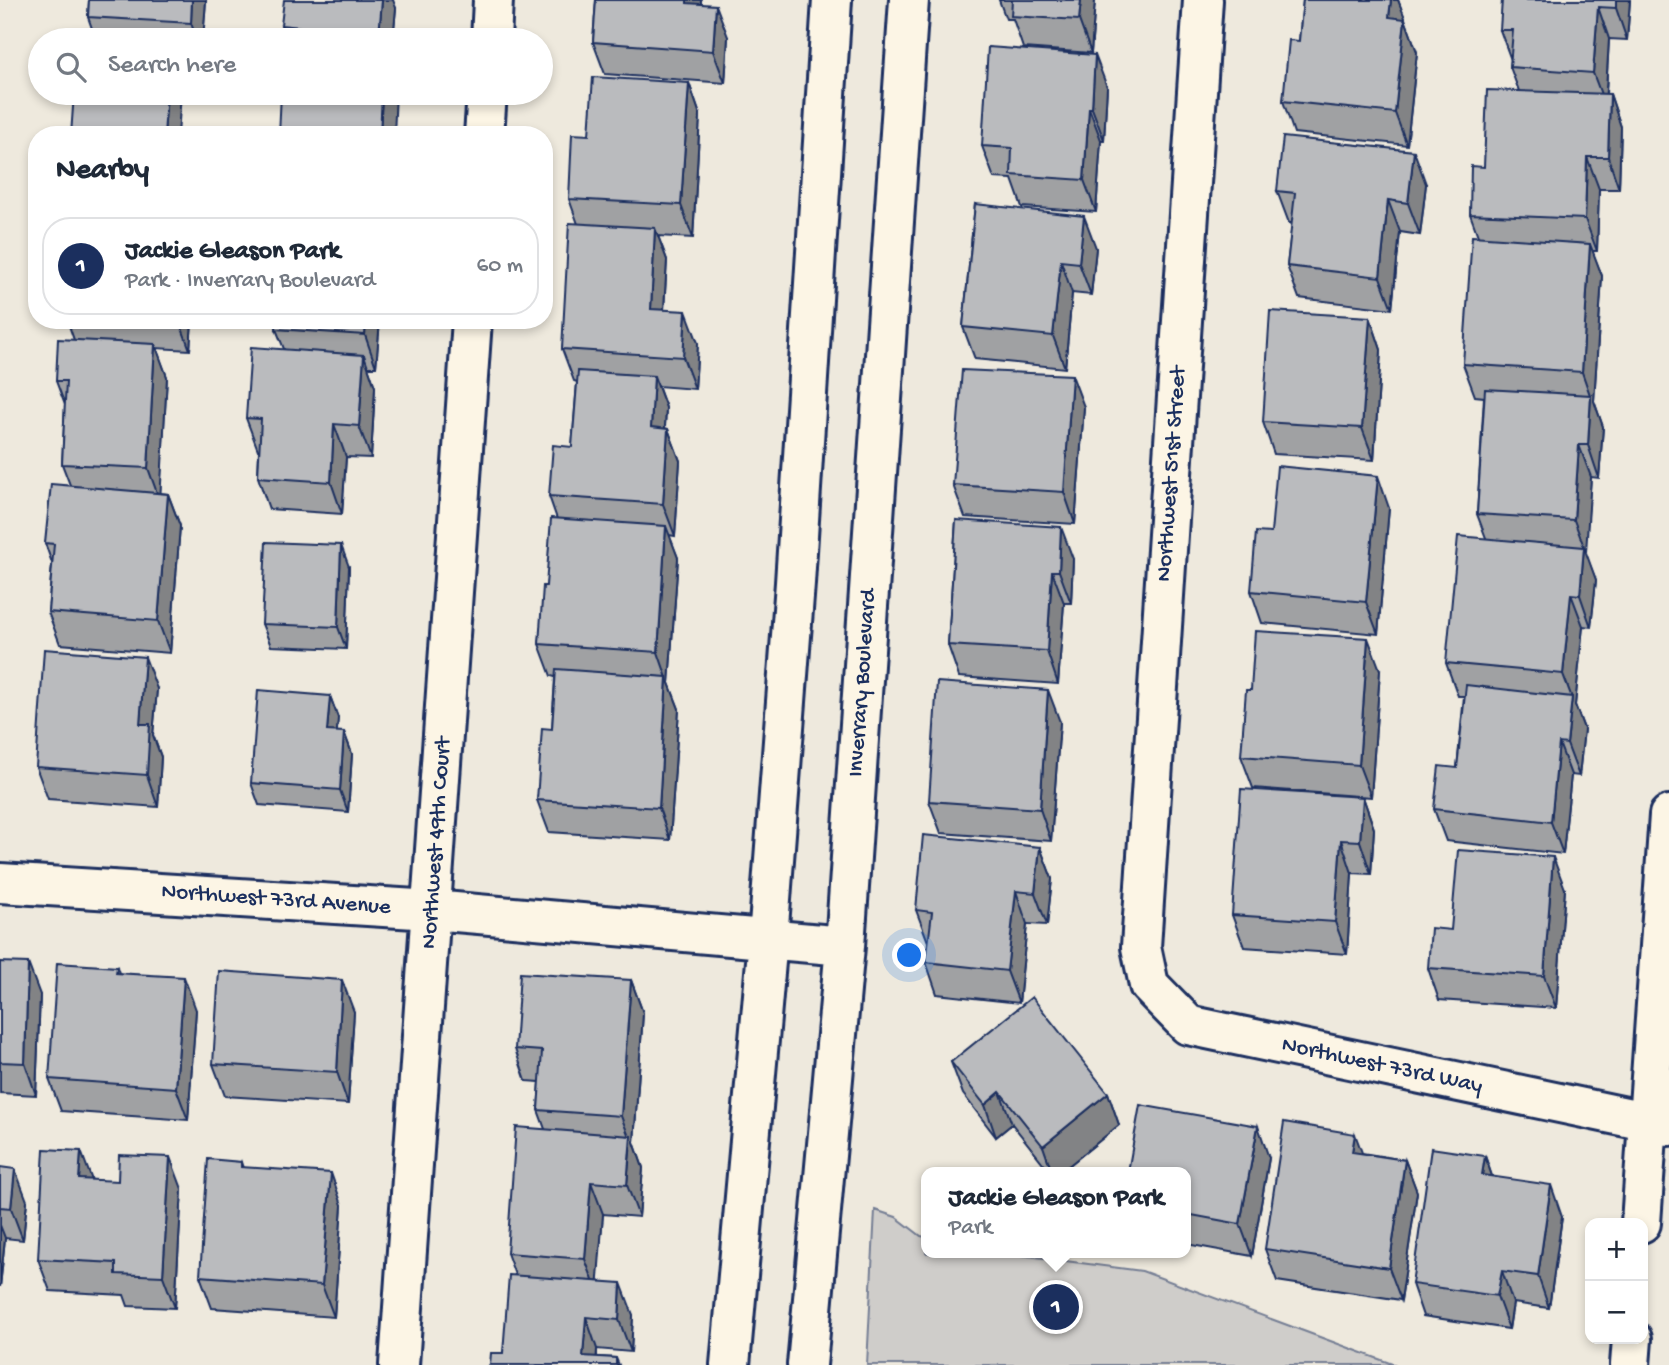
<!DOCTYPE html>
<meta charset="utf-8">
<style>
body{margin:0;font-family:"Gochi Hand",sans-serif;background:#f2f2f3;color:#1f2937}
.controls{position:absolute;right:21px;bottom:21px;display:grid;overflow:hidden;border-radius:14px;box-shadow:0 4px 10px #0003}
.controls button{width:63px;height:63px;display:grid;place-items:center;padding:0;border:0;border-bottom:2px solid #e0e1e3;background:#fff;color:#1f2937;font:35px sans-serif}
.you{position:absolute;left:910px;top:956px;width:24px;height:24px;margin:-18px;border:5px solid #fff;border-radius:50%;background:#1a73e8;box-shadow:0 0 0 10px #1a73e833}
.badge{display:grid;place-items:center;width:46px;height:46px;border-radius:50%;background:#1b2f5e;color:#fff;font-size:23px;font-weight:700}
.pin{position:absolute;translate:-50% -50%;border:4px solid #fff;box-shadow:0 2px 7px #0006}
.popup{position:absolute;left:921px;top:1167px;width:270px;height:91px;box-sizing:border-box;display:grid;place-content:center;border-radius:14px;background:#fff;filter:drop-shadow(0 2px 5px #0005);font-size:23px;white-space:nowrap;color:#747a83}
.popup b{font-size:26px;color:#1f2937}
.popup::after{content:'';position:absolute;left:50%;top:100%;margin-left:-14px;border:14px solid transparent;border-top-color:#fff}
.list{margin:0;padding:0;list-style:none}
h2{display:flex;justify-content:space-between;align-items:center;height:91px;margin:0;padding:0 28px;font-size:30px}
h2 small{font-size:23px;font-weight:400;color:#747a83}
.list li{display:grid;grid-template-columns:46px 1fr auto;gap:21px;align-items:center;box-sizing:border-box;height:98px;margin:0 14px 14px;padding:0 14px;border:2px solid #e0e1e3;border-radius:28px}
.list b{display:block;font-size:26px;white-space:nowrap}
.list p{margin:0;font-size:23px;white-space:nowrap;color:#747a83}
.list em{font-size:23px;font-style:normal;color:#747a83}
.icon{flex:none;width:38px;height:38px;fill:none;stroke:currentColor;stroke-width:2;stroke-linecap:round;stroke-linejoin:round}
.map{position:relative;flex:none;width:1669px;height:1365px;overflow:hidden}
.search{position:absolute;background:#fff;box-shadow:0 4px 10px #0003;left:28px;top:28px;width:525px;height:77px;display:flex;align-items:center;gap:18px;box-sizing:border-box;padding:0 24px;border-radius:38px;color:#747a83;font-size:26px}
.panel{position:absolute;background:#fff;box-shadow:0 4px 10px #0003;left:28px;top:126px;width:525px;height:203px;border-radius:28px}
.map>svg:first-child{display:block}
.green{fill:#cfcdca;stroke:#757e94;stroke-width:2}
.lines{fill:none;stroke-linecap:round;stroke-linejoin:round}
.minor-casing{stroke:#1b2f5e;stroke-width:44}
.minor{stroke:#fcf5e5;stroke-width:38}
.wall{fill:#a0a1a3;stroke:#1b2f5e;stroke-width:2}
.shaded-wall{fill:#828385;stroke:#1b2f5e;stroke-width:2}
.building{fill:#babbbe;stroke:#1b2f5e;stroke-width:2}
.labels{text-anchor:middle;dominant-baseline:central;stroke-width:5;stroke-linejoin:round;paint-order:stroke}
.street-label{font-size:23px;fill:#1b2f5e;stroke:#fcf5e5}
</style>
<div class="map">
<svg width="1669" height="1365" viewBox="0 0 1669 1365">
<rect width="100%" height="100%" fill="#eee9dd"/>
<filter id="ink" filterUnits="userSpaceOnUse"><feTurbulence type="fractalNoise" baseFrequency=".0143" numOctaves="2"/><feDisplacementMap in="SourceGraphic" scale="14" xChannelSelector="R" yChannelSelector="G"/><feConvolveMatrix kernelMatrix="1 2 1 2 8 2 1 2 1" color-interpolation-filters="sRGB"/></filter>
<g filter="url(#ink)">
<path class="green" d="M875,1210L896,1217L921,1236L926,1237V1253H1005L1142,1271L1395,1365H867Z"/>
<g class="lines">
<defs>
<path id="minor" d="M1203,0L1141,947L1149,985L1188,1025L1669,1126
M491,40L493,0
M484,135L487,93
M0,883L432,910L845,946
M1641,1223L1669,815
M399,1365L472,320
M730,1365L768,939L795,583L832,0
M807,1365L845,946L909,0
M1630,1365L1632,1339"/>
</defs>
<use href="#minor" class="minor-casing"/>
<use href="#minor" class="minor"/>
</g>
<path class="wall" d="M89,0H206L203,40H96L88,17Z
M596,0H701V4L728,37L725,83L605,74L593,42Z
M999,0H1095L1091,53L1023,48L1013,19H1006Z
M1303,0H1398L1417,52L1407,145L1294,133L1283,101L1299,41Z
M1630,0L1627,40L1609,39L1606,94H1610L1621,127L1619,189H1599L1597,251H1592L1602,276L1594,401L1603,427L1599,478L1591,477L1585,552L1596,580L1591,627L1583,626L1575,705L1584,729L1579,776L1571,775L1563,854L1446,841L1434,809L1457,768L1464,696H1458L1446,663L1486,538L1477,514L1484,397L1475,396L1463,364L1478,236L1470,214L1484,167L1519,91L1510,67L1511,60L1500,30Z
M396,8L393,40H287L281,25Z
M689,83L700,115L693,238L658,236L667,260L664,310L698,343L695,389L658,386L666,408L665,428L668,429L680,461L675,536L669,535L678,558L669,683L679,709L670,840L549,832L537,800L552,729L555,677L551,676L539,644L546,586L557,519L549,496L572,447L577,382L574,381L562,349L578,224L569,199L589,135Z
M1107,87L1104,140H1101L1096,212L1022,207L1012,179L994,178L982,146Z
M1426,184L1420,235L1400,232L1392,309L1299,298L1287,266L1292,223H1289L1277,191Z
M975,204L1096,248L1091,295L1072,293L1065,368L975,359L963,327Z
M1370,317L1381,350L1374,460L1274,454L1263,422Z
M67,320H192L190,350L156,348L167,377L160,493L168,494L180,526L170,653L60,644L48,612L52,563L45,543L70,485L62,464L65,405L56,381L74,340Z
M277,320H380L376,367H368L375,387L371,458L346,457L342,514L269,509L258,477L259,450H258L246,418L284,349L276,329Z
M1084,407L1075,524L965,517L953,485Z
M1389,508L1378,634L1262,623L1251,591L1271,533Z
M956,520L1073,559L1071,603H1064L1058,684L959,677L948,645Z
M349,567L346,649L271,646L262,624Z
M1380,670L1371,797L1253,788L1241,756Z
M157,689L153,735L161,757L158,807L48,799L36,767Z
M330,696L338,718L336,732H344L352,754L348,812L259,805L251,783Z
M1060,722L1051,841L941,833L929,801Z
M1363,797L1374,829L1371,874L1352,873L1347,954L1244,947L1232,915Z
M1040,847L1052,879L1047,925L1027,924L1019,1003L937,994L926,962L928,942L916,910Z
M1565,889L1556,1008L1439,1000L1428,968L1451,930Z
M0,962L40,995L36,1095L0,1093Z
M117,967L119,973L196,1010L188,1120L61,1111L49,1079Z
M631,980L643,1013L634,1142L643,1168L639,1217L603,1214L597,1281L633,1315L631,1352L597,1349V1357L616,1358L619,1365H490L503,1353L515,1275L507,1253L545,1129L538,1110L540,1082L526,1081L515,1049Z
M354,1012L348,1104L225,1096L213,1064Z
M951,1062L1108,1093L1119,1125L1061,1172H1050L1012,1124L996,1137L963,1094Z
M1362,1153L1405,1160L1417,1192L1401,1300L1277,1281L1265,1249Z
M1485,1156L1492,1176L1562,1217L1549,1308L1513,1303L1509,1329L1423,1316L1412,1284Z
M1269,1158L1252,1256L1186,1244V1172Z
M241,1162L243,1168L342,1205L334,1317L212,1308L200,1276Z
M0,1167L27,1201L23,1240L5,1238L0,1287Z
M91,1180L182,1189L175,1308L128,1306L124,1295L50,1291L38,1259Z"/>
<path class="shaded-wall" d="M192,0H206L203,40H197L191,23Z
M382,0H393L396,8L393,40H381L379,35Z
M687,0H701L698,35L687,3Z
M1081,0H1095L1091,53L1079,20Z
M1391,0H1398L1405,18L1401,50L1389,17Z
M1616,0H1630L1627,40L1616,8Z
M716,5L728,37L725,83L713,51Z
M1598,7L1609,39L1605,105L1593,73Z
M1405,19L1417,52L1407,145L1395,113Z
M1095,55L1107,87L1104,140L1092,108Z
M689,83L700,115L693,238L681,205Z
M167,93H181L178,135H164Z
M382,93H396L394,135H380Z
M1610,94L1621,127L1619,189L1608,157Z
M1089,108L1101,140L1096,212L1084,180Z
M1414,151L1426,184L1420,235L1408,203Z
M1587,157L1599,189L1597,251L1585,219Z
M1388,200L1400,232L1392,309L1380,277Z
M1084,216L1096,248L1091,295L1079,263Z
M655,228L667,260L662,341L651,309Z
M1590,244L1602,276L1594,401L1603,427L1599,478L1588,445L1591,398L1582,372Z
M1061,261L1072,293L1065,368L1053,336Z
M686,311L698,343L695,389L683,357Z
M1370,317L1381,350L1374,460L1362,428Z
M179,320H192L190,350Z
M366,320H380L376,367L365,335Z
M155,344L167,377L160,501L148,468Z
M364,355L375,387L371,458L359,426Z
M1072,375L1084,407L1075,524L1064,492Z
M654,376L666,408L663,459L651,427Z
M334,424L346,457L342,514L331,482Z
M668,429L680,461L675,536L663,504Z
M1579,445L1591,477L1586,552L1574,520Z
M1378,476L1389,508L1378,634L1366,602Z
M168,494L180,526L170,653L158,621Z
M666,526L678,558L669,683L679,709L670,840L659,808L667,678L658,652Z
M1061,527L1073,559L1071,603L1059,571Z
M341,545L349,567L346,649L338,627Z
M1584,547L1596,580L1591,627L1580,595Z
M1052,571L1064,603L1058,684L1047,651Z
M1571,594L1583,626L1575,705L1584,729L1579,776L1567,744L1572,698L1563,674Z
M1368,638L1380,670L1371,797L1359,765Z
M145,657L157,689L153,735L161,757L158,807L147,775L140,724Z
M1048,690L1060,722L1051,841L1040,809Z
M330,696L338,718L335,753L327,731Z
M344,732L352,754L348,812L340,790Z
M1559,743L1571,775L1563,854L1551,822Z
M1363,797L1374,829L1371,874L1360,841Z
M1341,840L1352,873L1347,954L1335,922Z
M1040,847L1052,879L1047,925L1035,893Z
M1553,857L1565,889L1556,1008L1544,976Z
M1016,891L1027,924L1019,1003L1007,971Z
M28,963L40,995L36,1095L25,1063Z
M184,977L196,1010L188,1120L176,1088Z
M342,980L354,1012L348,1104L337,1072Z
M631,980L643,1013L634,1142L643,1168L639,1217L627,1185L631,1142L621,1116Z
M1000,1092L1012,1124L996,1137L985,1105Z
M1108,1093L1119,1125L1061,1172H1052L1043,1146Z
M1258,1126L1269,1158L1252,1256L1240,1224Z
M1355,1134L1367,1166L1352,1152Z
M81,1151L93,1183L79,1179Z
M1485,1156L1496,1188L1482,1175Z
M170,1157L182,1189L175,1308L163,1276Z
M1405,1160L1417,1192L1401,1300L1389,1268Z
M15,1169L27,1201L23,1240L11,1208Z
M331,1173L342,1205L334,1317L322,1285Z
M591,1182L603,1214L597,1291L585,1259Z
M1551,1185L1562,1217L1549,1308L1538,1276Z
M0,1225L5,1238L0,1287Z
M1502,1271L1513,1303L1509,1329L1497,1296Z
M621,1283L633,1315L631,1352L619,1320Z
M586,1317L597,1349L596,1365L583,1356Z"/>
<path class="building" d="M89,0H192L191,23L88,17Z
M284,0H382L379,35L281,25Z
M596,0H687V3L716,5L713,51L593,42Z
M1012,0H1081L1079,20L1011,16Z
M1303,0H1391L1389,17L1405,19L1395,113L1283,101L1289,40L1299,41Z
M1502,0H1616V8L1598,7L1593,73L1510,67L1513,30H1500Z
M988,47L1095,55L1092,108H1089L1084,180L1011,175L1012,148L982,146Z
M593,77L689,83L681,205L569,199L572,134L589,135Z
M1487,90L1610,94L1608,157H1587L1585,219L1470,214L1471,166L1484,167Z
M74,93H167L164,135H71Z
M281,93H382L380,135H279Z
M1283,137L1414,151L1408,203L1388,200L1380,277L1287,266L1295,193L1277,191Z
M975,204L1084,216L1079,263L1061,261L1053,336L963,327Z
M569,223L655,228L651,309L686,311L683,357L562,349Z
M1472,236L1590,244L1582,372L1463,364Z
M1270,311L1370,317L1362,428L1263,422Z
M277,320H366L365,335L276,329Z
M58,339L155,344L148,468L62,464L66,381H56Z
M251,347L364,355L359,426L334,424L331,482L258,477L261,419L246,418Z
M962,370L1072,375L1064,492L953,485Z
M578,371L654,376L651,427L668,429L663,504L549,496L553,445L572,447Z
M1485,389L1591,395L1588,445H1579L1574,520L1477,514Z
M1277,466L1378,476L1366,602L1251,591L1256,532L1271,533Z
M51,484L168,494L158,621L48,612L54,544L45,543Z
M551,518L666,526L658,652L539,644L543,586H546Z
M956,520L1061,527L1059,571H1052L1047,651L948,645Z
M1458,536L1584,547L1580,595L1571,594L1563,674L1446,663Z
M266,542L341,545L338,627L262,624Z
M1255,631L1368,638L1359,765L1241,756L1246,690H1251Z
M44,649L145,657L140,724H150L147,775L36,767Z
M556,669L667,677L659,808L537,800L542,728L552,729Z
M937,682L1048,690L1040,809L929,801Z
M1466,685L1572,697L1567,744L1559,743L1551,822L1434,809L1439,766L1457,768Z
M258,690L330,696L327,731L344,732L340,790L251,783Z
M1241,789L1363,797L1360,841L1341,840L1335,922L1232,915Z
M923,835L1040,847L1035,893L1016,891L1007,971L926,962L932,912L916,910Z
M1458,850L1553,857L1544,976L1428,968L1431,928L1451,930Z
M0,962L28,963L25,1063L0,1062Z
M57,963L117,967L116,973L184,977L176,1088L49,1079Z
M219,971L342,980L337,1072L213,1064Z
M520,973L631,980L621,1116L538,1110L542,1051L515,1049Z
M1032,997L1108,1093L1043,1146L1000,1092L985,1105L951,1062Z
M1140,1105L1258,1126L1240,1224L1186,1214V1172H1128Z
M1284,1122L1355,1134L1352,1152L1405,1160L1389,1268L1265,1249Z
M516,1127L631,1136L627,1185L591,1182L585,1259L507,1253Z
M1431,1148L1485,1156L1482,1175L1551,1185L1538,1276L1502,1271L1497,1296L1412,1284Z
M44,1149L81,1151L79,1179L118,1181L119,1155L170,1157L163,1276L116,1274V1263L38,1259Z
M208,1159L241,1162V1167L331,1173L322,1285L200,1276Z
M0,1167L15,1169L11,1208L0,1207Z
M509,1275L621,1283L619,1320L586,1317L583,1356L616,1358V1365H490L491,1353H503Z"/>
</g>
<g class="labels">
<g class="street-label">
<text transform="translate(1172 474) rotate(-86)">Northwest 51st Street</text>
<text transform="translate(863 683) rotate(-86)">Inverrary Boulevard</text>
<text transform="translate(437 843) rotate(-86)">Northwest 49th Court</text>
<text transform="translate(276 900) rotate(4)">Northwest 73rd Avenue</text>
<text transform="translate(1382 1066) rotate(12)">Northwest 73rd Way</text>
</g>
</g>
</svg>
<div class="controls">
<button>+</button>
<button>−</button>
</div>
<div class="you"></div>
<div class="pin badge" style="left:1056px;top:1307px">1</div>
<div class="popup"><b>Jackie Gleason Park</b>Park</div>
<div class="search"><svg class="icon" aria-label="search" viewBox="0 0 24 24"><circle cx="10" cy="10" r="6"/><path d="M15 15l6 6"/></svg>Search here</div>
<section class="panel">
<h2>Nearby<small></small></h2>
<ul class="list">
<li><span class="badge">1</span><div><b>Jackie Gleason Park</b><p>Park · Inverrary Boulevard</p></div><em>60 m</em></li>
</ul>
</section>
</div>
